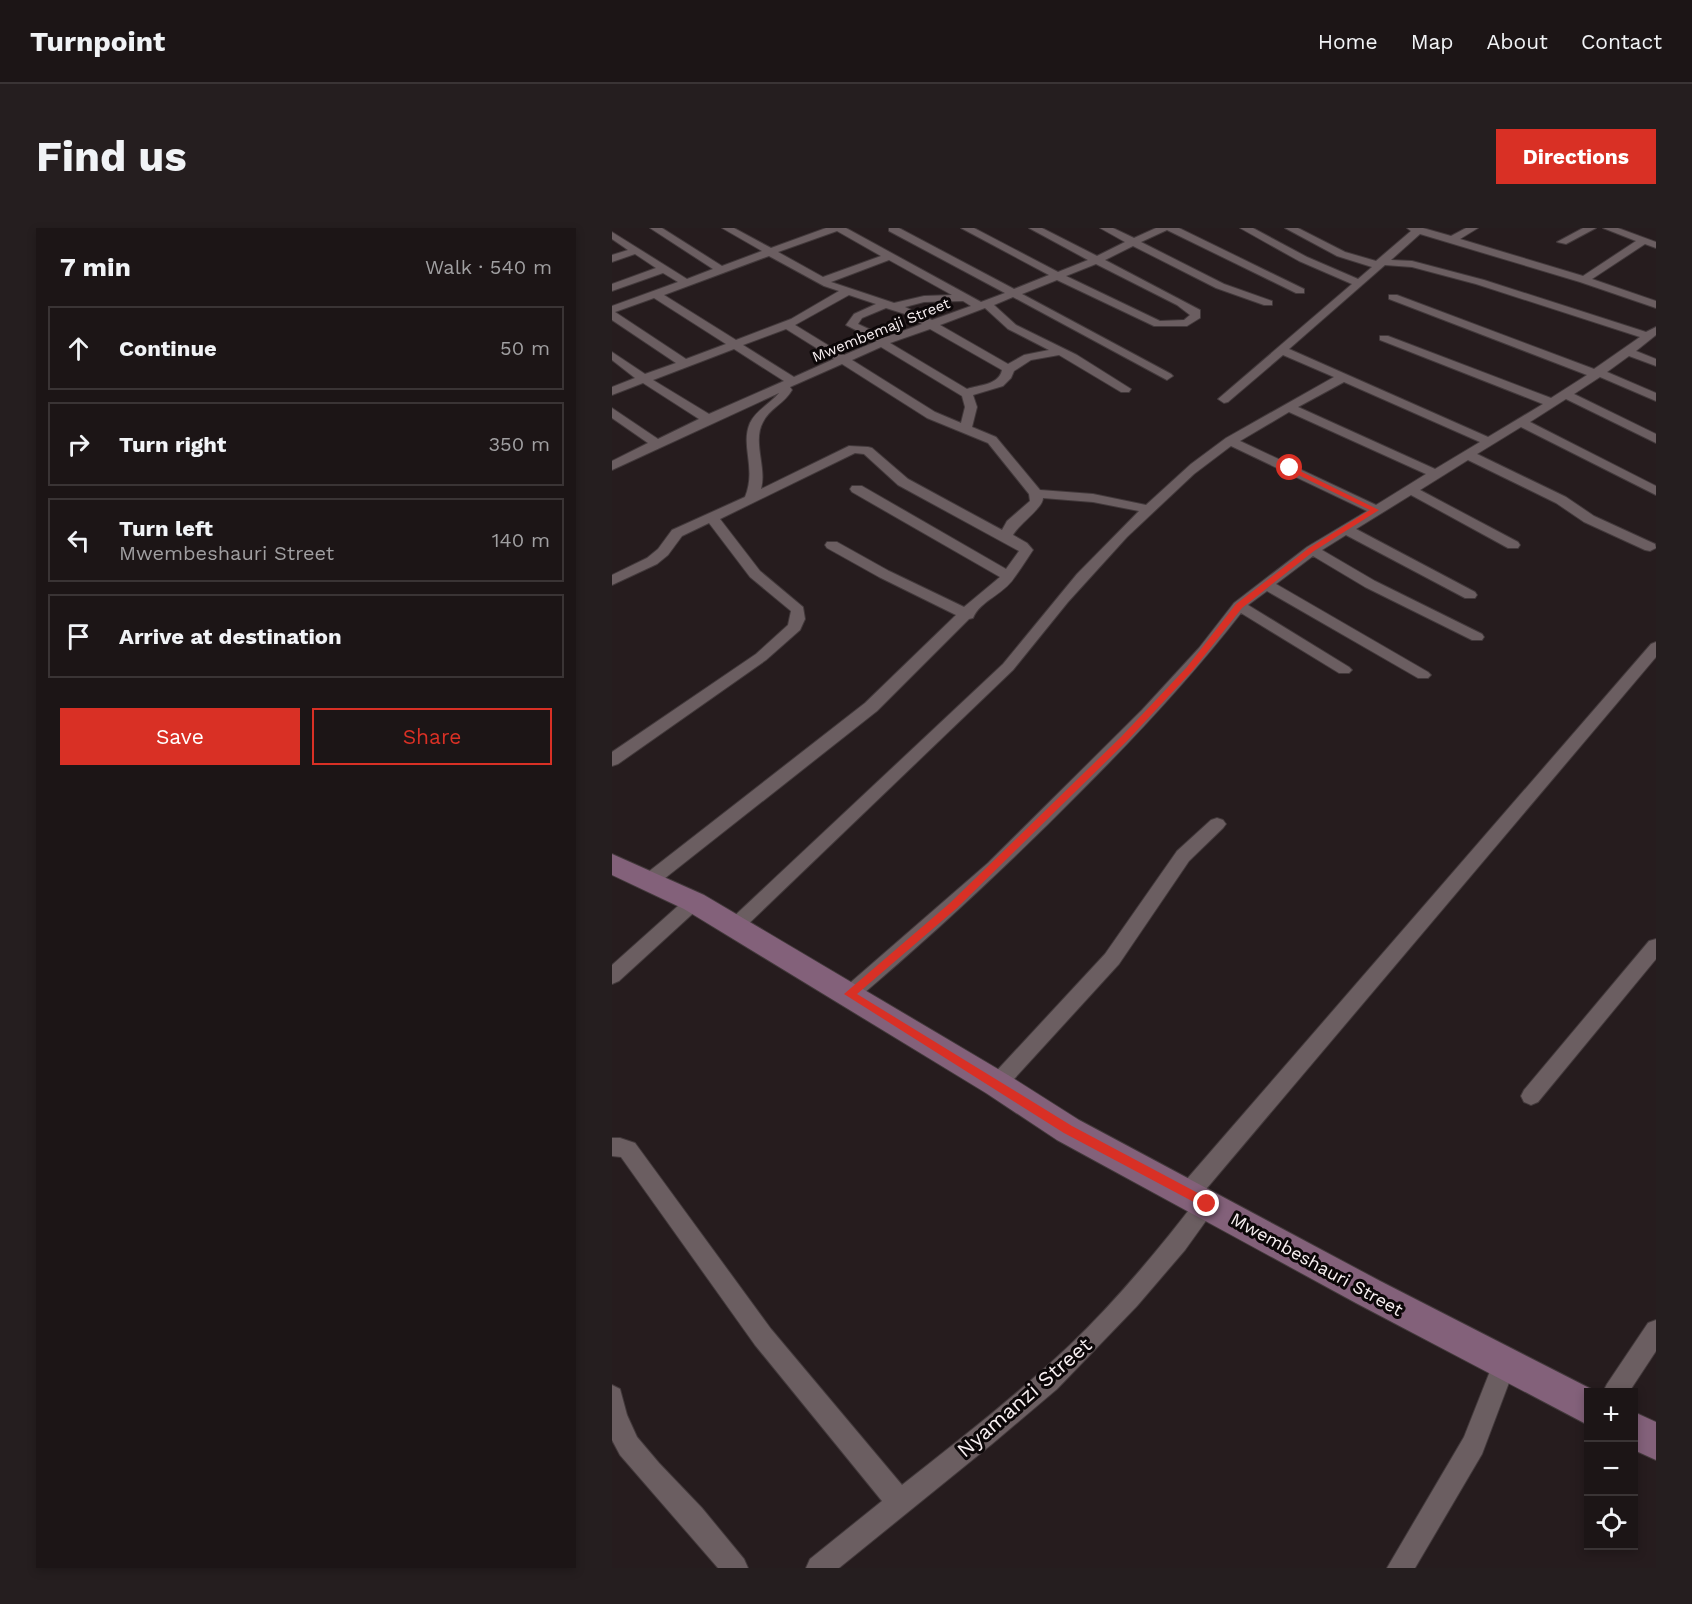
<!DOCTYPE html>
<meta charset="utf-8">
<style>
body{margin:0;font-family:"Work Sans",sans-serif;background:#251e1f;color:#f1f3f6}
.controls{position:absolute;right:18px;bottom:18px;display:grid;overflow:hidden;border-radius:0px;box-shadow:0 3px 9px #0003}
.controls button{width:54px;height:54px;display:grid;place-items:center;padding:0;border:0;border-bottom:2px solid #3a3435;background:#1c1516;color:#f1f3f6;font:30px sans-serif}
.stop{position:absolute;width:18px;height:18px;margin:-14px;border:4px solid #d93025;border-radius:50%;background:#fff}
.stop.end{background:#d93025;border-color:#fff;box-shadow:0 2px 6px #0008}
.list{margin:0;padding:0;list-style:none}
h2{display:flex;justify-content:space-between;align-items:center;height:78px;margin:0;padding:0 24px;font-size:26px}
h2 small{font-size:20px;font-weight:400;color:#a09fa1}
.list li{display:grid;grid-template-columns:39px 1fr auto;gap:18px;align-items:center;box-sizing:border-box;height:84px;margin:0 12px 12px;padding:0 12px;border:2px solid #3a3435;border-radius:0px}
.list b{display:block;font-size:22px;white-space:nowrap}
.list p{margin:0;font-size:20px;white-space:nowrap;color:#a09fa1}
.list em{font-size:20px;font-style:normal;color:#a09fa1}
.actions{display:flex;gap:12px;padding:18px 24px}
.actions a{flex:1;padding:14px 0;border:2px solid #d93025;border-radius:0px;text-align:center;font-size:21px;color:#d93025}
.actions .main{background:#d93025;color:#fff}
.icon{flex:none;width:33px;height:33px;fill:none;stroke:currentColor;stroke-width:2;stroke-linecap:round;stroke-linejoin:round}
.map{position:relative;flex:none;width:1044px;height:1340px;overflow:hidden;border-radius:0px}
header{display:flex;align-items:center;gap:36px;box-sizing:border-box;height:84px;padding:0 30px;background:#1c1516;border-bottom:2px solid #3a3435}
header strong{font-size:28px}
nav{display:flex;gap:33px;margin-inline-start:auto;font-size:21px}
.intro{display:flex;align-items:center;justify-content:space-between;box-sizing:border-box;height:144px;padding:0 36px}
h1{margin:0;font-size:42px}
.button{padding:15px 27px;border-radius:0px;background:#d93025;color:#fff;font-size:21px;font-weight:700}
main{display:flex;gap:36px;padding:0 36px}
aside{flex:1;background:#1c1516;border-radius:0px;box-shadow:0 3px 9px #0003}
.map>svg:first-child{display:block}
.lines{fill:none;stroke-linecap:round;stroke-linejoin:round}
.street-casing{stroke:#42393b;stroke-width:2}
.secondary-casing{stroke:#42393b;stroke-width:2}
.street{fill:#6b5e61;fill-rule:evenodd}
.secondary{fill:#83617a;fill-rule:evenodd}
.route{fill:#d93025}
.labels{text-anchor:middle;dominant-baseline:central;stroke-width:6;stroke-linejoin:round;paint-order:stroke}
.far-street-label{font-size:15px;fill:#f8f0f2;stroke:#0c0708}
.street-label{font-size:18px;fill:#f8f0f2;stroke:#0c0708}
.near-street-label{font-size:21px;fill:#f8f0f2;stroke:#0c0708}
</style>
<header>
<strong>Turnpoint</strong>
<nav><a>Home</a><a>Map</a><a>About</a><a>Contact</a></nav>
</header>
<div class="intro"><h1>Find us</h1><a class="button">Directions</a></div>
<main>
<aside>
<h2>7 min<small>Walk · 540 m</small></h2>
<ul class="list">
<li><svg class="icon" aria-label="ahead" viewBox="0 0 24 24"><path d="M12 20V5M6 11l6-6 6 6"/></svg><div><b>Continue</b></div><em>50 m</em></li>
<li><svg class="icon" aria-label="right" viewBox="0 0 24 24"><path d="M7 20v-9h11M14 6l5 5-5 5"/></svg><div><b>Turn right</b></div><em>350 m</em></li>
<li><svg class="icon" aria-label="left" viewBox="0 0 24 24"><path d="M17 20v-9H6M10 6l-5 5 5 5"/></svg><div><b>Turn left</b><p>Mwembeshauri Street</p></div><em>140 m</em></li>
<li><svg class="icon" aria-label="arrive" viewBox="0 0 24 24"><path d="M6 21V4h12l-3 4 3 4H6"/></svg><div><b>Arrive at destination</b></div></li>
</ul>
<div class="actions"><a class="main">Save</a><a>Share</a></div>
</aside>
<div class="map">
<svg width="1044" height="1340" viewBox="0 0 1044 1340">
<rect width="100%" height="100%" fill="#261c1e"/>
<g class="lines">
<defs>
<path id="street" d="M38,0H50L110,38L150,23L110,0H122L159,20L214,0H234L369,74L393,65L277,3V0H287L402,61L437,47L349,0H362L446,44L476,32L417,0H430L485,28L513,14L488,0H501L522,10L544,0H567L692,61V65H684L555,2L529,14L612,56L660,73V77H652L604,60L521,18L493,32L588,82V90L575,98H542L445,52L410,66L559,146L561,148L555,152L401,69L382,77L404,97L465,127L519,161L517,164H509L447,127L419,132L402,143L399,150L391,158L361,167L365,179L360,199L384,209L428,262L481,266L534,277L579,236L614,210L722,149L671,127L616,174L612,175L606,171L740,56L687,33L628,0H641L695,29L746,51L760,39L725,28L673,0H686L733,24L764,33L799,3L795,0H811L839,8L854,0H866L848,11L971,48L1024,13L991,0H1006L1044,14V20L1033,16L980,51L1044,73V80L968,54L808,6L779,32L800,33L872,52L1034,104L1044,99V107L1024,123L1044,131V138L1017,128L995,144L1044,165V173L988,149L962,166L1044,206V215L954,171L918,194L1044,258V267L909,199L865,226L954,269L982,288L1043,316L1044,320L1038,323L1033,322L972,294L944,275L856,232L808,262L906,314L908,317L906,320H896L799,267L744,301L863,364L865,367L863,370H853L734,307L710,322L763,353L870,406L872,409L870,412H860L753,359L701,328L664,356L816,444L819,447L816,450H806L655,363L636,377L737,439L740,442L737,445H727L629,385C580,448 527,505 471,561C398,635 324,704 245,771L238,774L231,771L228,766L231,761L376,635L530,482L587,420L622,375L695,319L755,283L619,218L615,221L582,246L515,309L456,374L401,442L129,703L123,705L117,703L114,698L117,693L391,436L465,346L527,283L481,274L431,270C431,280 407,296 401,307L415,315L421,322C415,331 408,342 402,350C392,366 368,373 361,390L357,391L265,483L43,658L37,660L31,658L28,653L31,648L253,475L344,387L267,349L215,320L213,317L215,314H225L277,343L352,379L388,349L240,264L238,261L240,258H250L394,341L407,323L286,257L252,226L243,225L108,291L148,343L191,379L193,391L188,402L154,432L6,536L0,538V524L144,426L176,397L179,383L138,349L97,295L70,308L56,327L45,336L0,357V347L35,330L46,321L60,302L133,269C145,240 128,218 138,195C144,182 158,176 167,165L0,242V233L36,215L0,190V180L46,211L87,191L31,155L0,167V159L23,150L0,132V124L33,146L64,135L0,92V78L66,54L51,45L0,63V56L44,40L23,26L0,34V27L16,22L0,11V4L75,51L101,41ZM225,3L269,28L211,49L166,24ZM157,28L212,58L227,63L179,91L124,112L52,67ZM277,32L340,67L312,68L282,75L219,54ZM484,36L565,77L578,87L572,92L548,93L454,48ZM773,37L800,39L864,56L1028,109L982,141L785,67H777V71L975,147L939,170L776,108H768V112L931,176L876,209L677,121ZM237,67L264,76L242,86L234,97L265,113L232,127L183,97ZM42,70L114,116L74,131L3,84ZM351,73L359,78L320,92L293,79L312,74ZM274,80L293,86L310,96L274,109L246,96L250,90ZM373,80L396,101L437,122L412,127L396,136L328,97ZM174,101L222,131L182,149L131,117ZM318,101L390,142C387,157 367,157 355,161L278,115ZM269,119L350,168L353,179L349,195L323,184L240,132ZM122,121L172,153L97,186L41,152ZM230,136L315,190L376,215L417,266L418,273L395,293L390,302L296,251L260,220L256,219L237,218L149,261C155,239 140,214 151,194C157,181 173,175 180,162L178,159ZM732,154L868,214L823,241L686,179ZM677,184L814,246L764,277L628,213Z
M971,0H984L954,16L945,14Z
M1044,414V429L584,973L576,976L568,973L565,966L568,959L1039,416Z
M605,590L611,592L614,596L611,600L577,633L507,736L392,862L385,865L378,862L375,856L378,850L493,726L565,623L599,592Z
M82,667L88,669L91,674L88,679L7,753L0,756V737L76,669Z
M1044,711V731L926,874L919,877L912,874L909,868L912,862L1037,713Z
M0,910H8L23,915L159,1101L290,1257C347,1212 405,1167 458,1117C505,1072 547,1021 587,969L595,966L603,969L606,976L573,1022L525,1078L445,1161L380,1216L227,1340H194L198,1331L270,1273L143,1117L9,929L0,928Z
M1044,1092V1123L1017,1164H991L995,1156L1036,1095Z
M892,1124L900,1128L904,1136L870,1226L803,1340H775L852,1209L884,1128Z
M0,1157L8,1161L15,1187L25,1209L47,1235L90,1280L132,1331L136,1340H106L8,1227L0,1212Z"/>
<path id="secondary" d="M0,626L92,667L396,847L467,892L768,1053L985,1164H976V1197L744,1075L445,912L374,865L72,681L0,647Z
M1022,1184L1044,1194V1232L1022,1222Z"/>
</defs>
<use href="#street" class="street-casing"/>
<use href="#secondary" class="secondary-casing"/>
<use href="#street" class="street"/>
<use href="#secondary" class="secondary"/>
</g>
<path class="route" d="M676,239H680L767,282L702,323L630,380L581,442L515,513L345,680L245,766L460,898L599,972V980L595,981L452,905L232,766L338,675L509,509L575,439L624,376L697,320L758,282L676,242Z"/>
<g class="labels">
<g class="far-street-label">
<text transform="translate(269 102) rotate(-22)">Mwembemaji Street</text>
</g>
<g class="street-label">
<text transform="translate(705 1036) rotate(29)">Mwembeshauri Street</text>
</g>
<g class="near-street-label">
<text transform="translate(412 1169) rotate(-41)">Nyamanzi Street</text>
</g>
</g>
</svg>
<div class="controls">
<button>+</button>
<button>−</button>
<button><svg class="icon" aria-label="locate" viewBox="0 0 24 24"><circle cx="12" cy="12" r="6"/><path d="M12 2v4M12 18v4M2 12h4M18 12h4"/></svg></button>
</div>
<div class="stop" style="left:678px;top:240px"></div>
<div class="stop end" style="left:595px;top:976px"></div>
</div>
</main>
